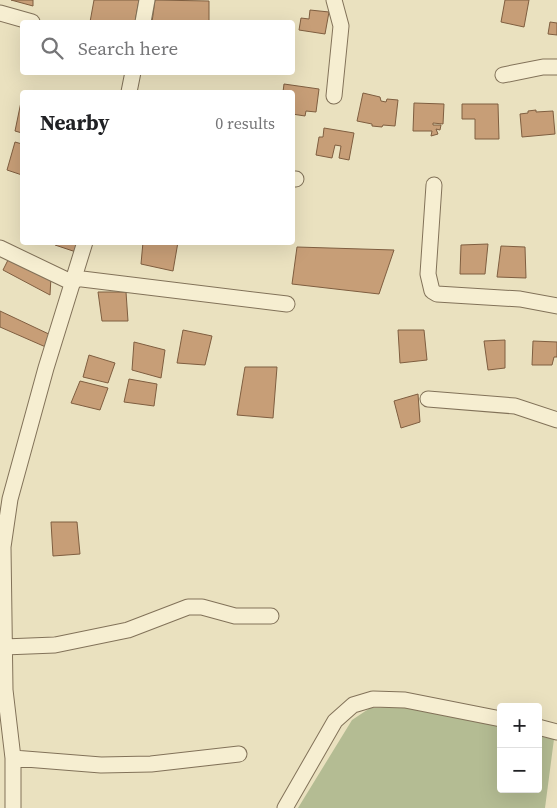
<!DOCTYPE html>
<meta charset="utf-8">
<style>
body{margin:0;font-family:"Source Serif 4",serif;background:#f6f6f6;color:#202124}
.controls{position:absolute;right:15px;bottom:15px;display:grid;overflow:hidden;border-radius:5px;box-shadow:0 5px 20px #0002}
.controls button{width:45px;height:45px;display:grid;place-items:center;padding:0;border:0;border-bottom:1px solid #e0e0e0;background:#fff;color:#202124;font:25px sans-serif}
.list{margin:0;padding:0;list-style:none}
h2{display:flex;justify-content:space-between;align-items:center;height:65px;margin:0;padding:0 20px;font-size:21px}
h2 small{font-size:16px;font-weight:400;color:#757577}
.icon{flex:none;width:28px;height:28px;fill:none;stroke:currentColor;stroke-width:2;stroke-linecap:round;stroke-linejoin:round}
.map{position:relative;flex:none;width:557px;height:808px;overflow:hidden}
.search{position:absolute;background:#fff;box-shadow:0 5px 20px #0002;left:20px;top:20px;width:275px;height:55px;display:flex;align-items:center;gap:12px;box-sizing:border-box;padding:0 18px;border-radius:5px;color:#757577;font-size:19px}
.panel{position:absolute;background:#fff;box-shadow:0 5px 20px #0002;left:20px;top:90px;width:275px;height:155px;border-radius:5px}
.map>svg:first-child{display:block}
.cemetery{fill:#b4bc93}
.building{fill:#c79e77;stroke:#7f5e40}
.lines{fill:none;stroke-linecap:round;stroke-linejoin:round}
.street-casing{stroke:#827259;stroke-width:17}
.street{stroke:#f6eed1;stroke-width:15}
</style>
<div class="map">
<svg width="557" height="808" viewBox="0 0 557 808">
<rect width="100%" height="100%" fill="#eae1bf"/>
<path class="cemetery" d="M389,707L414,708L501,726V789H538V736L554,739L545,808H298L352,720L370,708Z"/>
<path class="building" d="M11,0H33V6Z
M94,0H139L135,22H90Z
M155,0L209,1V22H152Z
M505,0H529L524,27L501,22Z
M310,10L329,12L325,34L299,30L301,18L309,19Z
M550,22L557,23V35L548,34Z
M284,84L319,89L316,112L306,111L305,116L292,114V92H283Z
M363,93L380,97L381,101L386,102L387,99L398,100L395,126L383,125L382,127L372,126V124L357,121Z
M21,102H22V133L15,131Z
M414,103L444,104L443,124L433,123V125H441L440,130L436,129L438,134L431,136L432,131H413Z
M462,104H498L499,139H475V119H462Z
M536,110V112L553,111L555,134L522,137L520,114L528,113V111Z
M324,128L354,133L349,160L339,158L341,146L335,145L332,158L316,155L319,137H323Z
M15,142L22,144V175L7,170Z
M56,242H81L76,252L55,245Z
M143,242H178L173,271L141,264Z
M488,244L485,274H460L461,245Z
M501,246L525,247L526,278L497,277Z
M297,247L394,250L379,294L292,284Z
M9,258L51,277L50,295L3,270Z
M98,292H126L128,321H102Z
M0,311L53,336L48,348L0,327Z
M183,330L212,336L205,365L177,363Z
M398,330H424L427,360L400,363Z
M505,340V368L488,370L484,341Z
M533,341L557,342V357H554L552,365H532Z
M134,342L165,350L161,378L132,370Z
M89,355L115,363L108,383L83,377Z
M245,367H277L273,418L237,415Z
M129,379L157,384L154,406L124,402Z
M80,381L108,388L100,410L71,403Z
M418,394L420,422L401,428L394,401Z
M51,522H77L80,554L53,556Z"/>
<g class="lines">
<defs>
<path id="street" d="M0,13L32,22
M143,22L147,0
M503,75L543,67H557
M129,92L133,72
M334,96L341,26L334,0
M292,179H296
M434,185L428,274L432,291L437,294L520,299L557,306
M0,248L73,283
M74,278L287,304
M428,399L515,406L557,420
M4,647L55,645L128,630L188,607H202L235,616H271
M538,727L557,732
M13,758L101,765L151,764L239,754
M13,808V758L5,690L3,547L10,499L46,368L85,242
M285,808L335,721L353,705L373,699L405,700L501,719"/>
</defs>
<use href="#street" class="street-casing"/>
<use href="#street" class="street"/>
</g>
</svg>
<div class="controls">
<button>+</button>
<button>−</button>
</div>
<div class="search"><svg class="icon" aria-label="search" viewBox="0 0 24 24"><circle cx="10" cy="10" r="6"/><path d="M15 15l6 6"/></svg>Search here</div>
<section class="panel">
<h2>Nearby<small>0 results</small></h2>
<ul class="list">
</ul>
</section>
</div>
